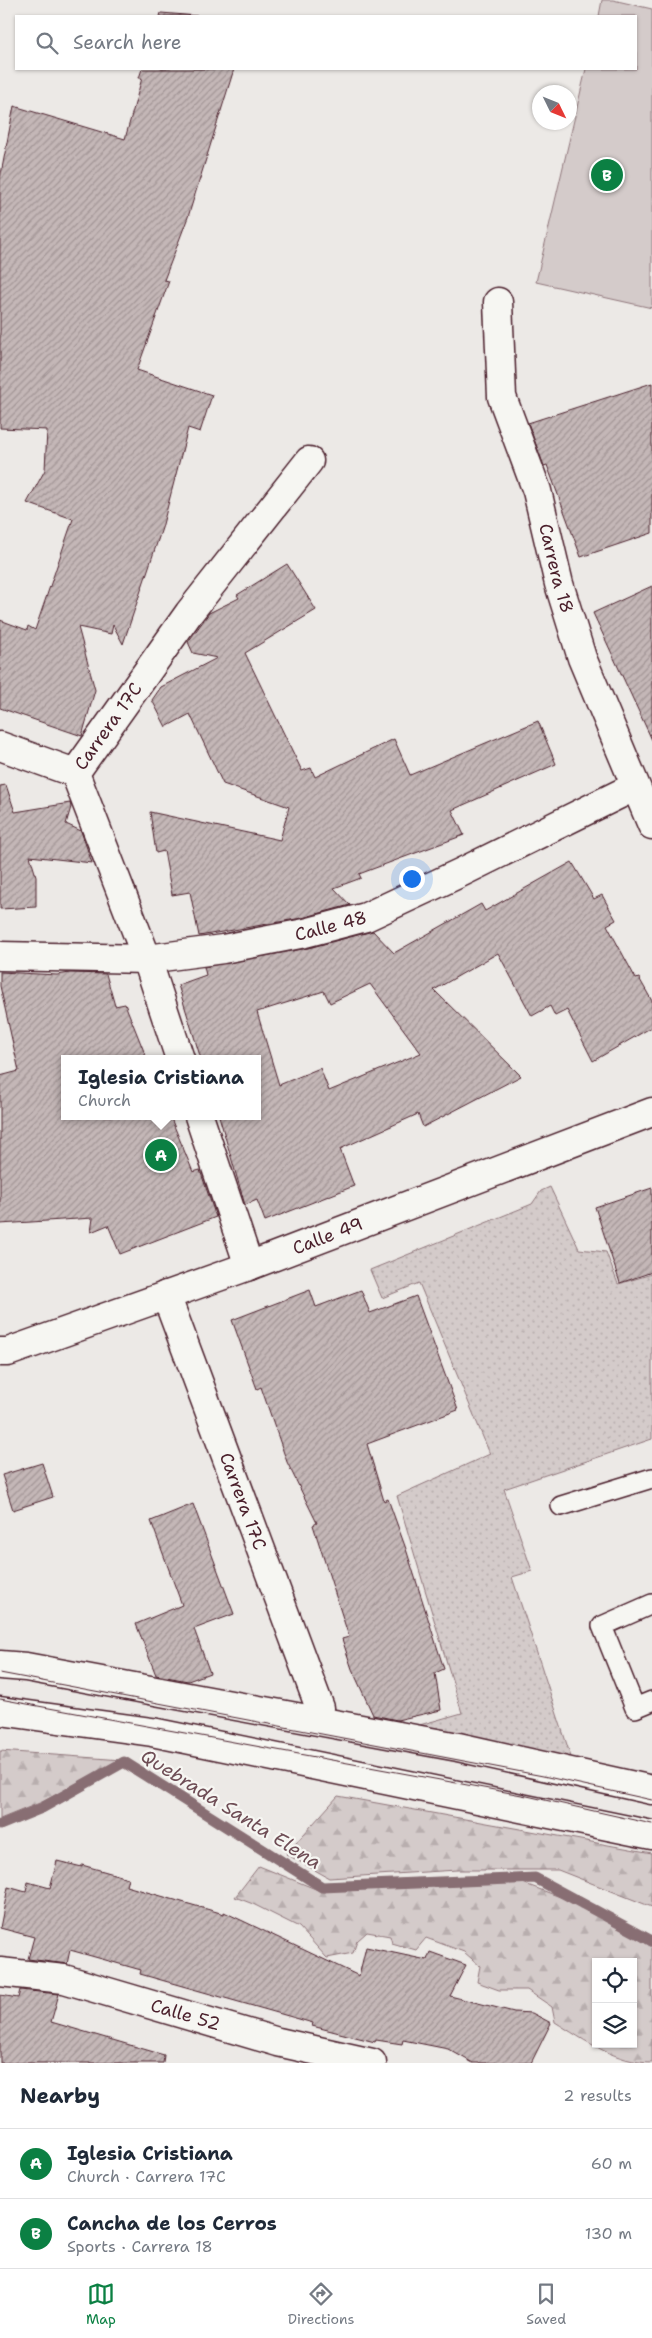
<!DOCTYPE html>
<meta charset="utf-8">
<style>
body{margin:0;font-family:"Shantell Sans",sans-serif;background:#f2f2f3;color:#1f2937}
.controls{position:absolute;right:15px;bottom:15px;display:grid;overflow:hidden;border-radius:0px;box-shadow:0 1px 4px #0004}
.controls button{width:45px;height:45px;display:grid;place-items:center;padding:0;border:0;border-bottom:1px solid #e0e1e3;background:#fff;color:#1f2937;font:25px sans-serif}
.compass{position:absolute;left:532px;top:85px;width:45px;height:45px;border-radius:50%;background:#fff;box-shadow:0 1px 4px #0004;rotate:133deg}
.you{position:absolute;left:411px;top:878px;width:18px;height:18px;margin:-12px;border:4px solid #fff;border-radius:50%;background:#1a73e8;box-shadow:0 0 0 8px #1a73e833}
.badge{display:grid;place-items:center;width:32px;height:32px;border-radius:50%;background:#0b8043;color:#fff;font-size:16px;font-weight:700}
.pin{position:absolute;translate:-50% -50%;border:2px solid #fff;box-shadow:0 1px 5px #0006}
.popup{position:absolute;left:61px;top:1055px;width:200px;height:65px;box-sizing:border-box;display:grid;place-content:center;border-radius:0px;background:#fff;filter:drop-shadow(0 1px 4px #0005);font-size:16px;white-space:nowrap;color:#747a83}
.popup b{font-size:19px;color:#1f2937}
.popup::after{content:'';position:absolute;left:50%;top:100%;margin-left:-10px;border:10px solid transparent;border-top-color:#fff}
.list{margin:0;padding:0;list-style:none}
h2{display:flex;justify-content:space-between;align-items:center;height:65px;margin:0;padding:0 20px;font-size:21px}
h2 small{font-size:16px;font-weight:400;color:#747a83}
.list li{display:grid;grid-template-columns:32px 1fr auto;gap:15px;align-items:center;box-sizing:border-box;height:70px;padding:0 20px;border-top:1px solid #e0e1e3}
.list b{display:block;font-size:19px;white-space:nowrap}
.list p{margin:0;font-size:16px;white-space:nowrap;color:#747a83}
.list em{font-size:16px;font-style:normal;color:#747a83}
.icon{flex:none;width:28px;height:28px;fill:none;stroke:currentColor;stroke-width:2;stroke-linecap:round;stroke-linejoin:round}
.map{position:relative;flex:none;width:652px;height:2063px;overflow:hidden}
.search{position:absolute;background:#fff;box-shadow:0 1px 4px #0004;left:15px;right:15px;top:15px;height:55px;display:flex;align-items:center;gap:12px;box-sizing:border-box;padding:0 18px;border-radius:0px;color:#747a83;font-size:19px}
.sheet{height:205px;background:#fff}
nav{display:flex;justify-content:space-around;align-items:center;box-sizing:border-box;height:70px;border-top:1px solid #e0e1e3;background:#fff;font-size:14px;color:#747a83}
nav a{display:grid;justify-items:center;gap:2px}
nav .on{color:#0b8043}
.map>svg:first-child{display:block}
.grass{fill:url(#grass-dots);stroke:#8f757a}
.forest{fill:url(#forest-firs);stroke:#8f757a;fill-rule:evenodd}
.pitch{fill:#d4cbca;stroke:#8f757a}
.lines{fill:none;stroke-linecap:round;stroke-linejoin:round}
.stream{stroke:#886e73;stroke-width:11}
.building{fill:url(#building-hatch);stroke:#4a1f2b;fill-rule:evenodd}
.service-casing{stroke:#4a1f2b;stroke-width:22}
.pedestrian-casing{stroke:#4a1f2b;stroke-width:31}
.minor-casing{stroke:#4a1f2b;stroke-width:31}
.tertiary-casing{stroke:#4a1f2b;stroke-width:31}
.secondary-casing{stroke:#4a1f2b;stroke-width:31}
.service{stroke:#f6f6f2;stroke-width:19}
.pedestrian{stroke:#f6f6f2;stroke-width:28}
.minor{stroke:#f6f6f2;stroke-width:28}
.tertiary{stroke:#f6f6f2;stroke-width:28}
.secondary{stroke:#f6f6f2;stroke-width:28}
.tram{stroke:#4a1f2b;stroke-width:1}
.labels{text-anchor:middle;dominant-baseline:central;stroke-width:4.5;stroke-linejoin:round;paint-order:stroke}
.street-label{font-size:18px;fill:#4a1f2b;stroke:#f6f6f2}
.water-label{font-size:19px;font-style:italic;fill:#6e4d55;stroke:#f6f6f2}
</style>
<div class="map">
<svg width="652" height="2063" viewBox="0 0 652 2063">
<defs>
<pattern id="grass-dots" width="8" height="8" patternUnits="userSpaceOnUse" patternTransform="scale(1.25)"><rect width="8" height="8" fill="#d4cbca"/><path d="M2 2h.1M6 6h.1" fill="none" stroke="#b8aeae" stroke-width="1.8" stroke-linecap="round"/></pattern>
<pattern id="forest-firs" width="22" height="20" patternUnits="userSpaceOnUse" patternTransform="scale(1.25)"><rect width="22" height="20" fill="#d4cbca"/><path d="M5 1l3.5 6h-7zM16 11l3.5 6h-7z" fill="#b8aeae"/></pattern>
<pattern id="building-hatch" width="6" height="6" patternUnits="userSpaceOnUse" patternTransform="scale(1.25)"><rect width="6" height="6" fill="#c4b7b7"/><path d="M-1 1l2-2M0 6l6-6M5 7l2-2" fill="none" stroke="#a19495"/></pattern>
</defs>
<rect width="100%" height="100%" fill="#ece9e6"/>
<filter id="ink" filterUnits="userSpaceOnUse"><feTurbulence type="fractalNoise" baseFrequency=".02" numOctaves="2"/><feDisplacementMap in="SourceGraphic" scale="10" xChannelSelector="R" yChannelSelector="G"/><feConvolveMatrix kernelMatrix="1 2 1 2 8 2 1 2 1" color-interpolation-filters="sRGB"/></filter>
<g filter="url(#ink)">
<path class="grass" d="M550,1187L579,1249L606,1252L618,1284L652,1274V1439L504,1489L532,1571L512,1577L571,1757L416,1726L462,1713L397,1496L490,1454L419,1283L382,1298L370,1270L532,1204L541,1191Z"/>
<path class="forest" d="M0,1751L122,1760L42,1802L0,1819Z
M338,1796L652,1853V1907L558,1870H457L329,1878L286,1854Z
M259,1866L323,1892L378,1884L449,1886L517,1881L582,1905L652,1947V2063C616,2063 584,2040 555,2022L552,2007L527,1990H499L477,1982L480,1966L464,1952L426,1938L416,1950L392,1943L390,1936L367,1932L357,1941L353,1953L327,1958L299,1927L253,1904L235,1897ZM596,1962H633V2044H596Z"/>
<path class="pitch" d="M602,0H613L652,9V308L536,282L586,69H636V16H599Z"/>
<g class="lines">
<path class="stream" d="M0,1825L42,1808L124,1762L322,1887L535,1878L652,1941"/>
</g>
<path class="building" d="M161,13L198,16H160Z
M142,69H234L188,217L164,280L169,281L137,370L212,395L200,432L188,428L162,528L123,644L113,625L111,634L78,627L95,690L82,736L0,708V620L27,630L28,626L35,630L73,519L27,503L45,470L47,430L0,428V179L14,106L125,139L142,78H139Z
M652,383V533L581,557L547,465L544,466L528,423Z
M287,564L316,610L245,653L302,771L311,768L315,777L394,739L410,775L538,721L556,764L452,810L464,835L359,874L361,878L334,888L350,905L302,918L199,936L190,892L172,895L164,851L156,853L150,812L280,840L289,807L223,784L190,714L166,727L152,700L161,687L217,658L193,653L188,642L209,613L239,598L237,595Z
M652,586V740L593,613Z
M6,785L15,812L70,803L71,807L66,824L81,831L92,863L30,856L36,876V907L0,909V786Z
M572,862L594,899L602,895L616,920L607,925L636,979L639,978L652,1001V1027L593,1061L567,1010L555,1016L550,1006L532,1016L498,953L434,990L521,1076L423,1127L418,1114L340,1149L354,1186L265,1221L257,1200L245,1205L219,1116H257V1059H201L178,985L206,975L204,967L308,948L373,931L394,953L481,904L485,911ZM370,984L421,1053L329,1091L320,1068L279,1085L257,1012L324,991L330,1003Z
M0,972L57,975L70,973L106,974L115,1006L125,1004L147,1059H65V1116H170L193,1172L200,1170L216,1217L120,1254L108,1225L91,1232L93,1218L0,1224V1076L19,1071L0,986Z
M652,1188V1272L620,1283L595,1207Z
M310,1290L316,1307L361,1290L370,1313L416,1296L458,1410L367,1444L384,1501L388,1499L406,1549L444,1669L435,1673L441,1710L397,1720L373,1715L352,1669L342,1639L349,1637L313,1525L317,1523L287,1462L261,1387L257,1389L232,1320Z
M42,1463L53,1497L13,1510L2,1475Z
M193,1504L234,1614L194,1629L210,1673L188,1681L156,1675L136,1624L182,1605L151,1521Z
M57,1861L82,1867V1865L128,1878L126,1886L224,1914V1912L359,1976L366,1947L427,1960L430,1952L466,1965L450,1996L514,2012L532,2013L551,2023L531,2063H473L448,2049L403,2040L402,2044L376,2040L375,2042L312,2026L313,2023L140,1974L141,1970L70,1950L67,1964L28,1959L34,1937L0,1928L8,1887L26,1892L28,1882L50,1888Z
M20,1990L59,1994L51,2022L164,2055L163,2063H0V1995L18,1998Z"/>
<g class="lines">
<defs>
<path id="service" d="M561,1506L652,1478
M652,1604L602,1626L635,1708L652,1701"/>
<path id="pedestrian" d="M0,1665L26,1667L458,1747L652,1790
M0,1711L152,1732L652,1835"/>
<g id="minor">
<path id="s1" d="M498,302L502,397L537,491L559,584L582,658L652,825"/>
<path d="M0,746L75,773"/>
<path id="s2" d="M0,956L147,959L223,949L305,933L366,917L462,872L634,787"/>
<path id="s3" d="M180,1059L147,959L75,773L189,613L309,461"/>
<path d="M199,1116L249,1266"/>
<path id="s4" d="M166,1295L320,1708"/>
</g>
<g id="tertiary">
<path id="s5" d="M0,1972L64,1979L278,2042L372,2063"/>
</g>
<g id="secondary">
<path id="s6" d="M0,1352H8L249,1266L652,1112"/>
</g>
</defs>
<use href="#service" class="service-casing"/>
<use href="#pedestrian" class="pedestrian-casing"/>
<use href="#minor" class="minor-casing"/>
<use href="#tertiary" class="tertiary-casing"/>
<use href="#secondary" class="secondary-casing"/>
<use href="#service" class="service"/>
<use href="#pedestrian" class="pedestrian"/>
<use href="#minor" class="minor"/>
<use href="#tertiary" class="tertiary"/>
<use href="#secondary" class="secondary"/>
<path class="tram" d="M0,1673L543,1776L652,1800
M0,1699L527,1796L652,1824"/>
</g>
</g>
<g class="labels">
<g class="street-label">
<text stroke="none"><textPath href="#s1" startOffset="275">Carrera 18</textPath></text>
<text stroke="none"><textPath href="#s3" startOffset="362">Carrera 17C</textPath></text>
<text stroke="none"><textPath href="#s2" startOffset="334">Calle 48</textPath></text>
<text stroke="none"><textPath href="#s6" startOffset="348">Calle 49</textPath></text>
<text stroke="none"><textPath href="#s4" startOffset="220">Carrera 17C</textPath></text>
<text stroke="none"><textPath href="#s5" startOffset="191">Calle 52</textPath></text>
</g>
<g class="water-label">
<text transform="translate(231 1809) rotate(32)">Quebrada Santa Elena</text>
</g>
</g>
</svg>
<div class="controls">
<button><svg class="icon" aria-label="locate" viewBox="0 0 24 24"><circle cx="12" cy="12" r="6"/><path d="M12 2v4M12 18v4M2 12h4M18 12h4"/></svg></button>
<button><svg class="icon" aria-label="layers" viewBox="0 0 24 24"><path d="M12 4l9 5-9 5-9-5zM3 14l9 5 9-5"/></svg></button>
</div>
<svg class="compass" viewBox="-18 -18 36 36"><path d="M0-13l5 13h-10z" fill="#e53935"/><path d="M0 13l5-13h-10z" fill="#747a83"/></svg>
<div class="you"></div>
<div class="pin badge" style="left:161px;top:1155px">A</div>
<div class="popup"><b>Iglesia Cristiana</b>Church</div>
<div class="pin badge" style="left:607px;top:175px">B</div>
<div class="search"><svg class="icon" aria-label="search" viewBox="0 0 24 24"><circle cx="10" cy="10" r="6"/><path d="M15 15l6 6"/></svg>Search here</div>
</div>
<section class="sheet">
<h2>Nearby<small>2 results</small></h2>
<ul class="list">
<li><span class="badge">A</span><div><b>Iglesia Cristiana</b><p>Church · Carrera 17C</p></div><em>60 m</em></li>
<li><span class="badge">B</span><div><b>Cancha de los Cerros</b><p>Sports · Carrera 18</p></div><em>130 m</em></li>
</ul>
</section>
<nav>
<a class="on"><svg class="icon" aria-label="map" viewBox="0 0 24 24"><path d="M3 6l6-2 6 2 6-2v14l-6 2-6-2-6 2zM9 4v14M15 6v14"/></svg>Map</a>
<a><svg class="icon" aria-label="directions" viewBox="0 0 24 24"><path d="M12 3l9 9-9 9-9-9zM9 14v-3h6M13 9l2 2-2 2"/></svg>Directions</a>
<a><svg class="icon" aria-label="saved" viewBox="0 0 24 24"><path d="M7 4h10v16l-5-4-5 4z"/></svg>Saved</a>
</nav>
